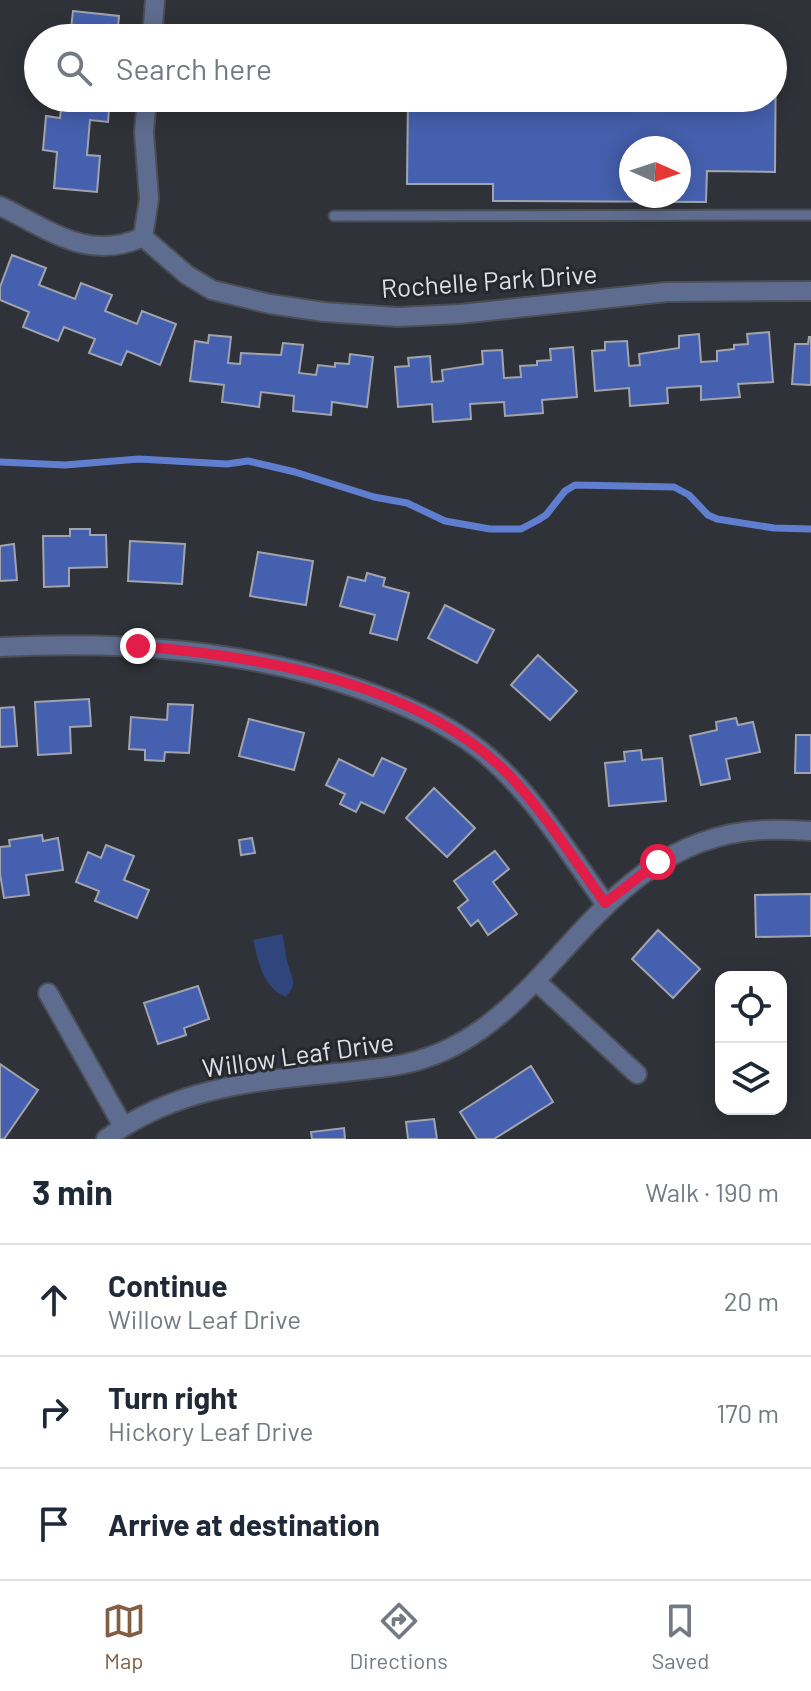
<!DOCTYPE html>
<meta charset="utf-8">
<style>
body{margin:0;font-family:Barlow,sans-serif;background:#f2f2f3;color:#1f2937}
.controls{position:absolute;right:24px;bottom:24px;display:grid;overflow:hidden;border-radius:16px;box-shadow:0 4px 20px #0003}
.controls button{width:72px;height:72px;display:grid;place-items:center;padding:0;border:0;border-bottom:2px solid #e0e1e3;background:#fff;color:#1f2937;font:40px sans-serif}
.compass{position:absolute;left:619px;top:136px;width:72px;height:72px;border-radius:50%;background:#fff;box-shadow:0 4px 20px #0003;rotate:93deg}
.stop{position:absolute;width:24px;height:24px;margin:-18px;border:6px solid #e11d48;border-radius:50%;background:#fff}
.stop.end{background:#e11d48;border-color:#fff;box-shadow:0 2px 8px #0008}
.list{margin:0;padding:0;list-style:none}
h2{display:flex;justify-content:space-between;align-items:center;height:104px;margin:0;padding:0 32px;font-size:34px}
h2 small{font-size:26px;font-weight:400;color:#747a83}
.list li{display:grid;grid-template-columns:52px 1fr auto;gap:24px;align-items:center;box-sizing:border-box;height:112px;padding:0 32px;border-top:2px solid #e0e1e3}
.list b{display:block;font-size:30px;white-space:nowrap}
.list p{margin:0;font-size:26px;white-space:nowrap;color:#747a83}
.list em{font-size:26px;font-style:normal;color:#747a83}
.icon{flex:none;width:44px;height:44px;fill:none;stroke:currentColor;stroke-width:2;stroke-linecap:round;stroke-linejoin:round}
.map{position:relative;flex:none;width:811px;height:1139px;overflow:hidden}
.search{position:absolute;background:#fff;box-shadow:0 4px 20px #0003;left:24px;right:24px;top:24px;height:88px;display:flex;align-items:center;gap:20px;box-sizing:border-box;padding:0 28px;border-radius:44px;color:#747a83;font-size:30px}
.sheet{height:440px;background:#fff}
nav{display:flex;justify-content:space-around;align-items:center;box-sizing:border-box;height:112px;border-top:2px solid #e0e1e3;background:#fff;font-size:22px;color:#747a83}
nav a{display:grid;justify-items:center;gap:4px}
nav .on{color:#825e43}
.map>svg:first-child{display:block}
.green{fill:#31457d}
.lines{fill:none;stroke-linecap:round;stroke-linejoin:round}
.stream{stroke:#607ecf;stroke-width:7}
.building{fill:#4560ae;stroke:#a1a4ac;stroke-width:2;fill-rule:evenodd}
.lane-casing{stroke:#4b4e54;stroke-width:13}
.street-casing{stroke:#4b4e54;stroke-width:22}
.lane{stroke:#5e6c8f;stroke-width:9}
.street{stroke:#5e6c8f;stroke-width:18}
.route{stroke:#e11d48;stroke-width:10}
.labels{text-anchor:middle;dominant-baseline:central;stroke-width:6;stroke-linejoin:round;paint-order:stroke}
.street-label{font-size:26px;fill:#dee0e4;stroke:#25282e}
</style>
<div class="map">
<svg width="811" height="1139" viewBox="0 0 811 1139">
<rect width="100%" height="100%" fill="#2f3238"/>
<path class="green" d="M282,934C285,943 285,951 287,960C290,976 300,984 285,997C262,985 259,963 253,940Z"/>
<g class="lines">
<path class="stream" d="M0,462L65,465L139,459L227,464L248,461L295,472L374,497L407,503L445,521L490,529H521L538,520L546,515L565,491L575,485L674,487L689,495L708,515L717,519L774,528L811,529"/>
</g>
<path class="building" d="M73,11L119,16L117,38H70Z
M773,45H776L775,172L707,171L706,202L493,201V184H407L408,98H773ZM631,148H679V196H631Z
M62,98H110L108,122L90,120L87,155L100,156L97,192L54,188L57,152L43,150L46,116L60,118Z
M12,255L46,268L39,285L75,299L81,283L112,295L105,311L137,324L142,311L176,324L160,365L127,351L121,365L89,353L95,339L64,327L58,341L23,327L29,312L0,300V287Z
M769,332L773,382L738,384L740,397L701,400V386L667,388L668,403L630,406L629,388L595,391L592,351L605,350V342L627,341L629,366L640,365L639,354L679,348V336L699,334L701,362L717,361V351L734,349V345L748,344L747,334Z
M209,335L231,337L228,363L240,364L241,353L281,355L283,343L303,345L299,373L316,375L318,365L335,367V363L349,364L350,354L373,357L367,407L332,402L331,415L293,411L294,396L261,392L259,407L222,402L224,385L190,381L195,341L208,343Z
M809,337H811V385L792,384L795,344H808Z
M573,347L577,397L542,400L543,413L505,416L504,402L470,404L471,419L433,422L432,404L398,407L395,367L409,366L408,358L430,356L432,382L443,381L442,370L483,364L482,351L502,350L504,378L521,377L520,366L537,365V361L551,360L550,349Z
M70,529H90V535H106L107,567L69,568V586L44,587L43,536H70Z
M130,541L185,544L182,584L128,581Z
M14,544L17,580L0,581V546Z
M258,552L313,561L306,605L250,596Z
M367,573L385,578L383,586L409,593L397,640L370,633L375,615L340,606L348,577L365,581Z
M445,605L494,630L477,663L428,638Z
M538,655L577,691L550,720L511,685Z
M89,699L91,726L70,727L71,753L38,755L35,702Z
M168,704L193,705L189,753L165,752L164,761L145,760V750L129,749L131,717L167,720Z
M14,707L17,746L0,747V708Z
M736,718L738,725L753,722L760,752L726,759L730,779L701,785L690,736L717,730L716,722Z
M249,719L304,733L294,770L239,756Z
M796,735H811V773H795Z
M641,750L642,760L662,758L666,801L609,806L605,763L625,761L624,752Z
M382,758L406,769L384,813L361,802L356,812L340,804L345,794L326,785L339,759L373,776Z
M434,788L475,828L447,857L406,818Z
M42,835L43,841L58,838L63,870L26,875L29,895L4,898L0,874V847L10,846L9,840Z
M252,838L255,853L241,855L239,840Z
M106,845L134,856L124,880L149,890L137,918L95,901L99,891L76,882L88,852L101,858Z
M495,851L509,869L493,882L517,914L488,935L478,920L471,926L458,908L468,900L454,881Z
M811,894V936L756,937L755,895Z
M658,930L700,969L673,998L632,959Z
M198,986L209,1019L184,1028L186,1035L158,1044L144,1003Z
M0,1064L38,1090L4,1139H0Z
M531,1066L553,1102L494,1139H477L460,1112Z
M434,1119L437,1139H408L406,1122Z
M344,1128L345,1139H312L311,1132Z"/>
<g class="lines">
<defs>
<path id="lane" d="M334,216L811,215"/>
<path id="street" d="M152,38L155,0
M0,206C50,230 88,262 143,237L187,275L212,290L270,304L324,312L398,317L460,314L667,292L811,291
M143,237L149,199L144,132L147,98
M0,647C122,641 244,649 360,689C402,704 443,721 479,749C531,790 566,850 605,903
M536,981L637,1074
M48,993L123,1126
M106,1139C173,1088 254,1081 335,1073C381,1068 416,1067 458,1044C495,1024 526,992 554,961C613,895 668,835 762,830C778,829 795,830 811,831"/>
</defs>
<use href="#lane" class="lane-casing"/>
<use href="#street" class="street-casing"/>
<use href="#lane" class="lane"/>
<use href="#street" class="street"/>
</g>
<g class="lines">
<path class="route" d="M138,646C265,657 430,684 518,785C550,821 577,864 605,903L658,862"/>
</g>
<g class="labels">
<g class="street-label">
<text transform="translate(489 280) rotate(-4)">Rochelle Park Drive</text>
<text transform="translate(298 1054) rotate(-8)">Willow Leaf Drive</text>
</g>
</g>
</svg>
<div class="controls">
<button><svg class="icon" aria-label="locate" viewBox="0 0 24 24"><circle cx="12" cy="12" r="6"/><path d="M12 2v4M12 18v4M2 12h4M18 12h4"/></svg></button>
<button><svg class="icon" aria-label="layers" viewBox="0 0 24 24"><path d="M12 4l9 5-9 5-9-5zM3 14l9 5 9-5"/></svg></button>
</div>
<svg class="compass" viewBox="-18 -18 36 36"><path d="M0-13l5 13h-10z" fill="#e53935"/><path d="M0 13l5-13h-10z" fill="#747a83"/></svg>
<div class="stop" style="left:658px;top:862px"></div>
<div class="stop end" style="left:138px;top:646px"></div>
<div class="search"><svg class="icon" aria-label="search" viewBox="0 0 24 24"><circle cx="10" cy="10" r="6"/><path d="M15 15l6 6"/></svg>Search here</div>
</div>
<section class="sheet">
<h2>3 min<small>Walk · 190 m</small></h2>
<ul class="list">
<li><svg class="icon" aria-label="ahead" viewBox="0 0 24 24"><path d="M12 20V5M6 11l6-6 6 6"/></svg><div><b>Continue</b><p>Willow Leaf Drive</p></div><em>20 m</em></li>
<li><svg class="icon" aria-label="right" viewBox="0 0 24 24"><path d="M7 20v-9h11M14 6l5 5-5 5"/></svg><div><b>Turn right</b><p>Hickory Leaf Drive</p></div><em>170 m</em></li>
<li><svg class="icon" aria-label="arrive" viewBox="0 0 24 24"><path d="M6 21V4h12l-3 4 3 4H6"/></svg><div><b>Arrive at destination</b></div></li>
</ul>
</section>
<nav>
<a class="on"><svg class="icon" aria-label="map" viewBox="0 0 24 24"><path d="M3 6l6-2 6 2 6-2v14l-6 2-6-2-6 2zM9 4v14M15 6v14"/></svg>Map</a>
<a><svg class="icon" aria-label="directions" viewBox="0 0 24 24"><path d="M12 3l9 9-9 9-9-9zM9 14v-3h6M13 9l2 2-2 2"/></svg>Directions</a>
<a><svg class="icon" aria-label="saved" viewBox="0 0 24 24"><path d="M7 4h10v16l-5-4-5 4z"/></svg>Saved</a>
</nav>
